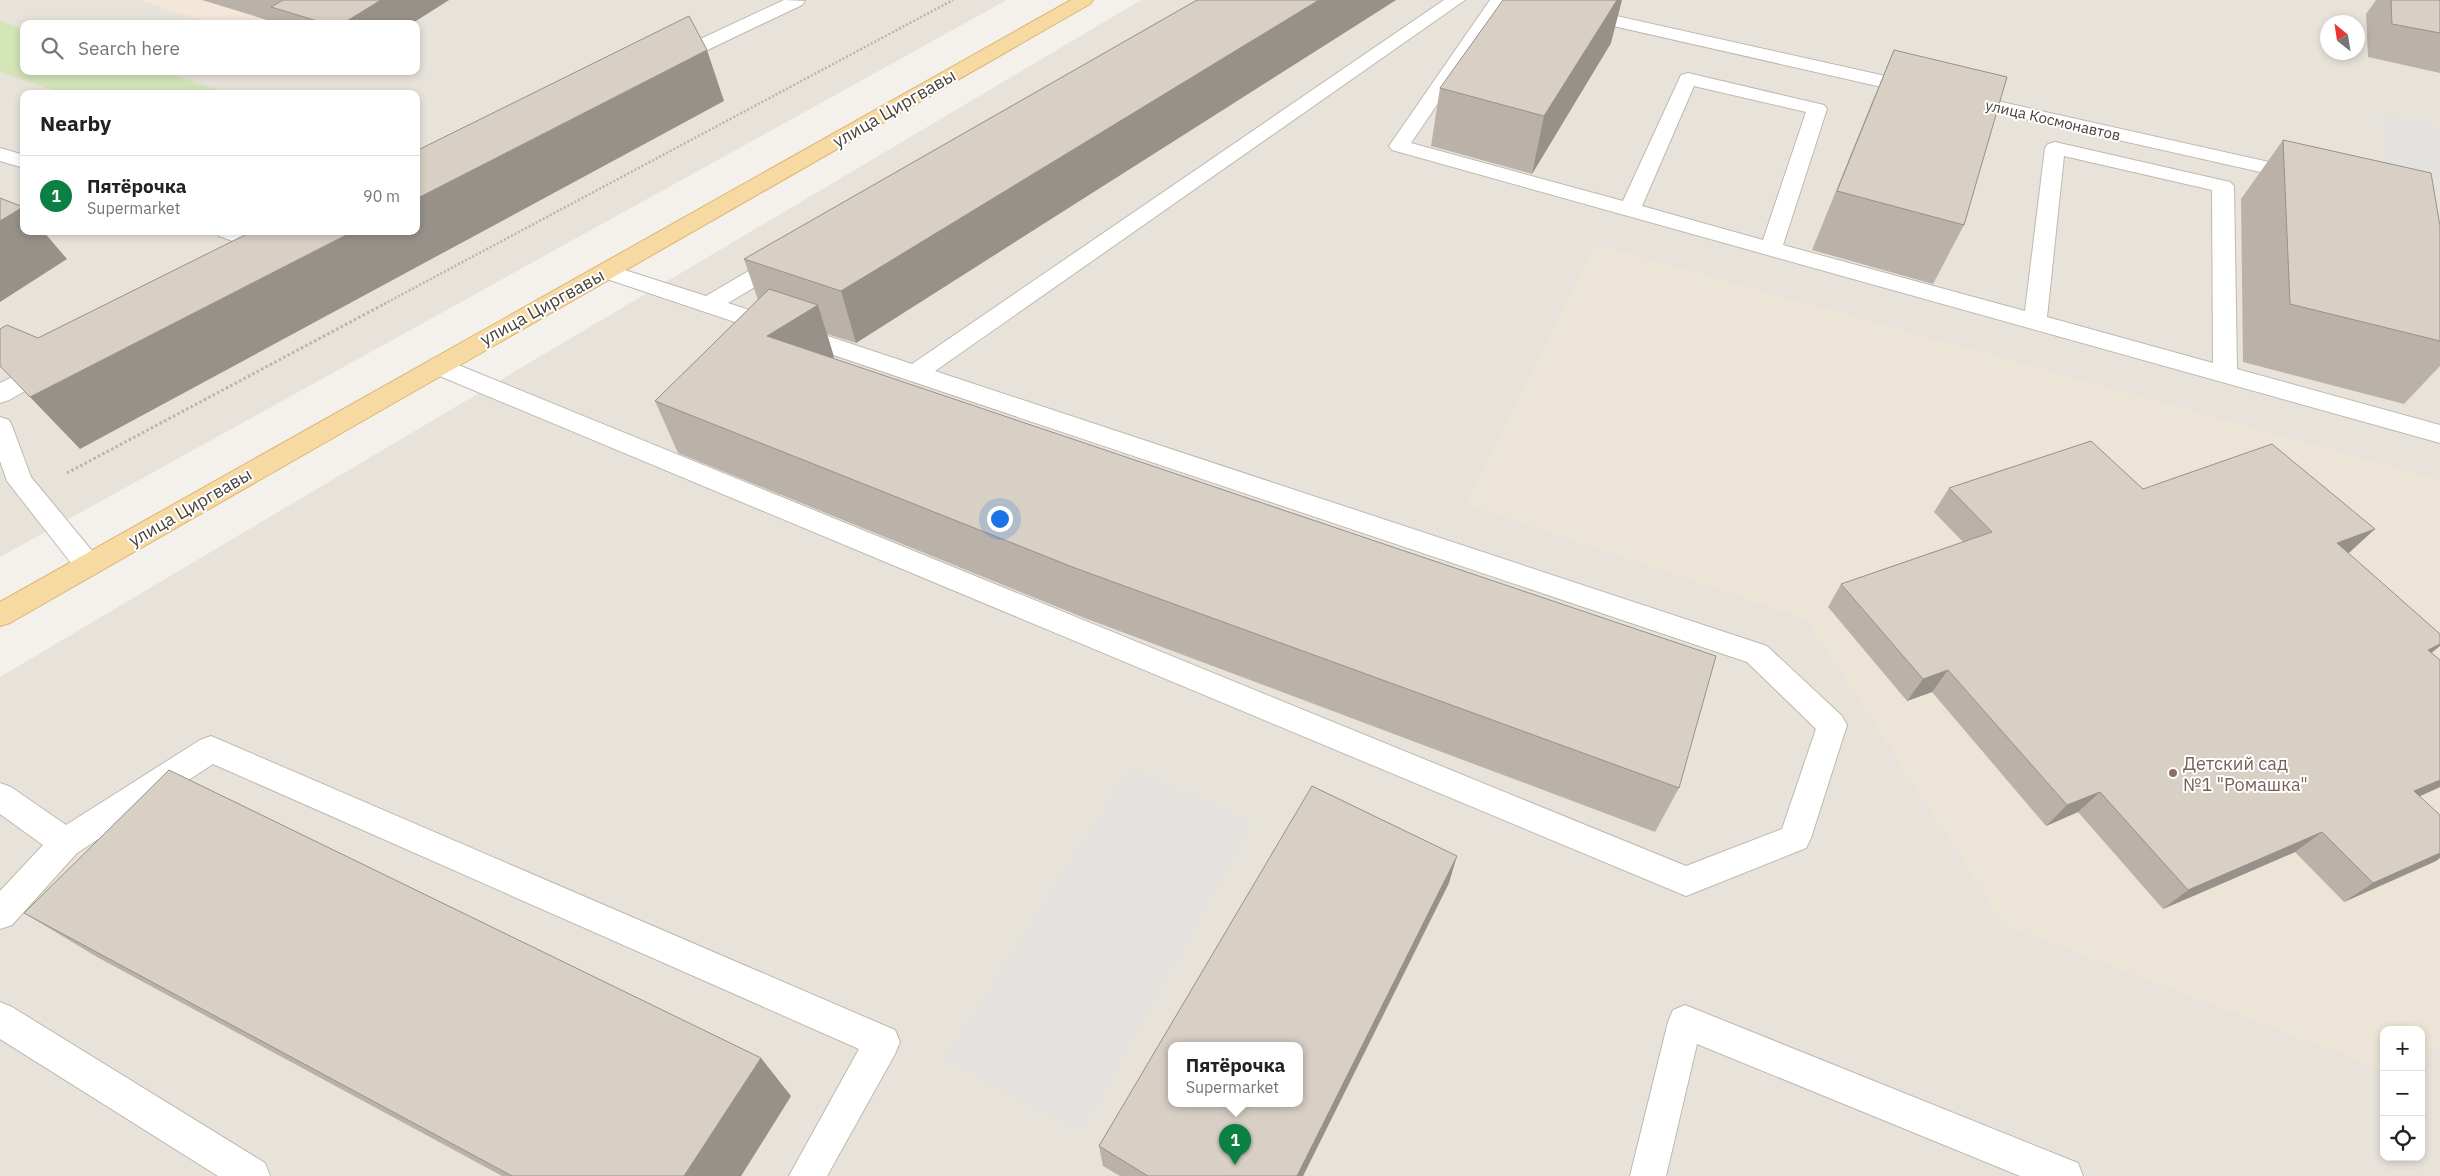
<!DOCTYPE html>
<meta charset="utf-8">
<style>
body{margin:0;font-family:"IBM Plex Sans",sans-serif;background:#f2f2f2;color:#222}
.controls{position:absolute;right:15px;bottom:15px;display:grid;overflow:hidden;border-radius:10px;box-shadow:0 2px 8px #0003}
.controls button{width:45px;height:45px;display:grid;place-items:center;padding:0;border:0;border-bottom:1px solid #e0e0e0;background:#fff;color:#222;font:25px sans-serif}
.compass{position:absolute;left:2320px;top:15px;width:45px;height:45px;border-radius:50%;background:#fff;box-shadow:0 2px 8px #0003;rotate:330deg}
.you{position:absolute;left:999px;top:518px;width:18px;height:18px;margin:-12px;border:4px solid #fff;border-radius:50%;background:#1a73e8;box-shadow:0 0 0 8px #1a73e833}
.badge{display:grid;place-items:center;width:32px;height:32px;border-radius:50%;background:#0b8043;color:#fff;font-size:16px;font-weight:700}
.pin{position:absolute;translate:-50% -41px;filter:drop-shadow(0 1px 2px #0008)}
.pin::after{content:'';position:absolute;top:26px;width:18px;height:15px;background:inherit;clip-path:polygon(0 0,100% 0,50% 100%)}
.popup{position:absolute;left:1168px;top:1042px;width:135px;height:65px;box-sizing:border-box;display:grid;place-content:center;border-radius:10px;background:#fff;filter:drop-shadow(0 1px 4px #0005);font-size:16px;white-space:nowrap;color:#767676}
.popup b{font-size:19px;color:#222}
.popup::after{content:'';position:absolute;left:50%;top:100%;margin-left:-10px;border:10px solid transparent;border-top-color:#fff}
.list{margin:0;padding:0;list-style:none}
h2{display:flex;justify-content:space-between;align-items:center;height:65px;margin:0;padding:0 20px;font-size:21px}
h2 small{font-size:16px;font-weight:400;color:#767676}
.list li{display:grid;grid-template-columns:32px 1fr auto;gap:15px;align-items:center;box-sizing:border-box;height:80px;padding:0 20px;border-top:1px solid #e0e0e0}
.list b{display:block;font-size:19px;white-space:nowrap}
.list p{margin:0;font-size:16px;white-space:nowrap;color:#767676}
.list em{font-size:16px;font-style:normal;color:#767676}
.icon{flex:none;width:28px;height:28px;fill:none;stroke:currentColor;stroke-width:2;stroke-linecap:round;stroke-linejoin:round}
.map{position:relative;flex:none;width:2440px;height:1176px;overflow:hidden}
.search{position:absolute;background:#fff;box-shadow:0 2px 8px #0003;left:20px;top:20px;width:400px;height:55px;display:flex;align-items:center;gap:12px;box-sizing:border-box;padding:0 18px;border-radius:10px;color:#767676;font-size:19px}
.panel{position:absolute;background:#fff;box-shadow:0 2px 8px #0003;left:20px;top:90px;width:400px;height:145px;border-radius:10px}
.map>svg:first-child{display:block}
.residential{fill:#e8e3da;fill-rule:evenodd}
.commercial{fill:#f4e7d9}
.education{fill:#ece5d7}
.green{fill:#d4e5b8}
.parking{fill:#e4e2df}
.lines{fill:none;stroke-linecap:round;stroke-linejoin:round}
.minor-casing{stroke:#c0b8af;stroke-width:2}
.major-casing{stroke:#dbb573;stroke-width:2}
.path-far1{stroke:#c0b3a1;stroke-width:2.5;stroke-dasharray:2 2;stroke-linecap:butt}
.path{stroke:#c0b3a1;stroke-width:3;stroke-dasharray:2.5 2.5;stroke-linecap:butt}
.minor{fill:#fff;fill-rule:evenodd}
.major{fill:#f7d9a2;fill-rule:evenodd}
.wall{fill:#bab2a9}
.shaded-wall{fill:#97918a}
.building{fill:#d8cfc5;stroke:#97918a;fill-rule:evenodd}
.education-dot{fill:#8d6e63;stroke:#fff;stroke-width:2}
.labels{text-anchor:middle;dominant-baseline:central;stroke-width:4;stroke-linejoin:round;paint-order:stroke}
.far-street-label{font-size:15px;fill:#48423a;stroke:#fff}
.street-label{font-size:18px;fill:#48423a;stroke:#fff}
.education-label{font-size:18px;fill:#785e54;stroke:#fff;text-anchor:start}
</style>
<div class="map">
<svg width="2440" height="1176" viewBox="0 0 2440 1176">
<rect width="100%" height="100%" fill="#f4f1ec"/>
<path class="residential" d="M0,0H1007L0,557ZM24,24H416V71H24ZM24,94H416V231H24Z
M1141,0H2440V1176H0V677ZM2328,22H2358V52H2328ZM2384,1030H2421V1157H2384ZM1171,1046H1299V1104H1171Z"/>
<path class="commercial" d="M139,0H444L409,24H213Z"/>
<path class="education" d="M1596,245L2440,480V1045L2421,1060V1030H2384V1070L2005,925L1808,620L1468,504Z"/>
<path class="green" d="M0,21L24,29V71H159L231,94H65L0,72Z"/>
<path class="parking" d="M2381,114L2440,127V179L2387,167Z
M1130,768L1253,823L1081,1133L945,1059Z"/>
<g class="lines">
<defs>
<path id="minor" d="M784,0L805,1L802,5L678,64H664L661,60L664,56Z
M1444,0H1465L935,371L1767,646L1842,716L1847,725L1811,838L1806,848L1686,896L430,372L426,366L430,360L438,358L446,360L1686,866L1782,829L1816,729L1747,662L598,276L595,271L598,266L606,264L706,296L774,256L782,254L790,256L793,261L790,266L728,303L912,364Z
M1490,0H1508L1411,143L1623,201L1681,75L1688,73L1824,105L1827,109L1783,245L2025,311L2045,148L2048,144L2055,142L2230,182L2234,186L2237,369L2440,425V443L1392,150L1389,146ZM1694,86L1806,112L1763,240L1642,206ZM2064,156L2212,190L2213,363L2047,317Z
M1512,0H1545L1917,83L1924,85L1927,89L1924,93L1917,95L1521,5L1515,4Z
M1961,93L2300,169L2307,171L2310,175L2307,179L2300,181L1954,103L1951,99L1954,95Z
M0,148L24,155V168L0,161Z
M216,231H249L283,243L286,248L283,253L273,256L219,236Z
M49,359L57,361L61,367L57,373L9,400L0,403V383Z
M0,417L9,420L12,426L31,477L98,558L102,565L98,572L88,576L78,572L7,481L0,461Z
M211,736L895,1030L900,1042L895,1054L827,1176H789L859,1049L213,764L77,853L12,925L0,929V891L43,845L0,814V783L11,787L66,825L200,740Z
M0,1002L12,1007L265,1163L270,1176H218L0,1039Z
M1685,1005L2078,1163L2083,1176H2020L1697,1044L1666,1176H1630L1668,1022L1673,1010Z"/>
<path id="major" d="M1071,0H1093L1090,4L10,623L0,626V602Z"/>
</defs>
<use href="#minor" class="minor-casing"/>
<use href="#major" class="major-casing"/>
<path class="path-far1" d="M384,304L953,0"/>
<path class="path" d="M67,473L386,303"/>
<use href="#minor" class="minor"/>
<use href="#major" class="major"/>
</g>
<path class="wall" d="M202,0H449L411,24H280Z
M1197,0H1396L856,343L827,334L834,357L832,358L1679,788L1655,832L1082,617L678,453L655,401L758,300L744,259Z
M2376,0H2440V73L2368,57L2366,14Z
M1611,43L1532,174L1431,146L1440,88Z
M1894,50L1964,225L1933,284L1812,250L1870,107Z
M2283,140L2440,226V366L2404,404L2243,362L2241,199Z
M1949,488L2143,489L2350,552L2348,553L2431,653L2440,660V787L2420,796L2436,861L2344,902L2295,852L2163,909L2078,812L2046,826L1932,692L1907,701L1828,607L1841,584L1963,542L1934,512Z
M1449,883L1303,1176H1120L1103,1166L1099,1146Z
M24,913L791,1096L741,1176H502L97,957Z"/>
<path class="shaded-wall" d="M381,0H449L411,24H342Z
M1319,0H1396L856,343L841,291Z
M1617,0H1622L1611,43L1532,174L1544,116Z
M707,50L724,101L80,449L30,397L354,231H416V199Z
M23,207L24,208V231H43L67,259L0,302V221Z
M818,305L834,357L785,388L767,336Z
M2375,529L2350,552L2313,566L2337,543Z
M2440,644V646L2419,663L2428,650Z
M1948,670L1932,692L1907,701L1923,679Z
M2440,780V787L2385,812L2414,791Z
M2100,792L2078,812L2046,826L2067,805Z
M2322,832L2295,852L2163,909L2188,890Z
M2440,853V858L2436,861L2344,902L2373,883Z
M1457,856L1449,883L1303,1176H1297Z
M761,1058L791,1096L741,1176H684Z"/>
<path class="building" d="M283,0H381L342,24H327L271,7Z
M1197,0H1319L841,291L744,259Z
M1503,0H1617L1544,116L1440,88Z
M2391,0H2440V33L2392,24Z
M689,16L707,50L416,199V151Z
M1894,50L2007,77L1964,225L1837,191Z
M2283,140L2431,173L2440,226V341L2290,304Z
M0,198L23,207L0,221Z
M253,231H354L30,397L0,366V329L7,325L38,338Z
M769,289L818,305L767,336L1716,656L1679,788L1075,568L655,401Z
M2091,441L2143,489L2272,444L2375,529L2337,543L2440,634V644L2428,650L2440,660V780L2414,791L2440,815V853L2373,883L2322,832L2188,890L2100,792L2067,805L1948,670L1923,679L1841,584L1992,532L1949,488Z
M169,770L761,1058L684,1176H512L24,913Z
M1312,786L1457,856L1297,1176H1148L1099,1146ZM1171,1046H1299V1104H1171Z"/>
<circle class="education-dot" cx="2173" cy="773" r="5"/>
<g class="labels">
<g class="far-street-label">
<text transform="translate(2053 120) rotate(13)">улица Космонавтов</text>
</g>
<g class="street-label">
<text transform="translate(894 108) rotate(-30)">улица Циргвавы</text>
<text transform="translate(542 307) rotate(-29)">улица Циргвавы</text>
<text transform="translate(190 507) rotate(-30)">улица Циргвавы</text>
</g>
<g class="education-label">
<text x="2183" y="763">Детский сад<tspan x="2183" dy="21">№1 "Ромашка"</tspan></text>
</g>
</g>
</svg>
<div class="controls">
<button>+</button>
<button>−</button>
<button><svg class="icon" aria-label="locate" viewBox="0 0 24 24"><circle cx="12" cy="12" r="6"/><path d="M12 2v4M12 18v4M2 12h4M18 12h4"/></svg></button>
</div>
<svg class="compass" viewBox="-18 -18 36 36"><path d="M0-13l5 13h-10z" fill="#e53935"/><path d="M0 13l5-13h-10z" fill="#767676"/></svg>
<div class="you"></div>
<div class="pin badge" style="left:1235px;top:1165px">1</div>
<div class="popup"><b>Пятёрочка</b>Supermarket</div>
<div class="search"><svg class="icon" aria-label="search" viewBox="0 0 24 24"><circle cx="10" cy="10" r="6"/><path d="M15 15l6 6"/></svg>Search here</div>
<section class="panel">
<h2>Nearby<small></small></h2>
<ul class="list">
<li><span class="badge">1</span><div><b>Пятёрочка</b><p>Supermarket</p></div><em>90 m</em></li>
</ul>
</section>
</div>
